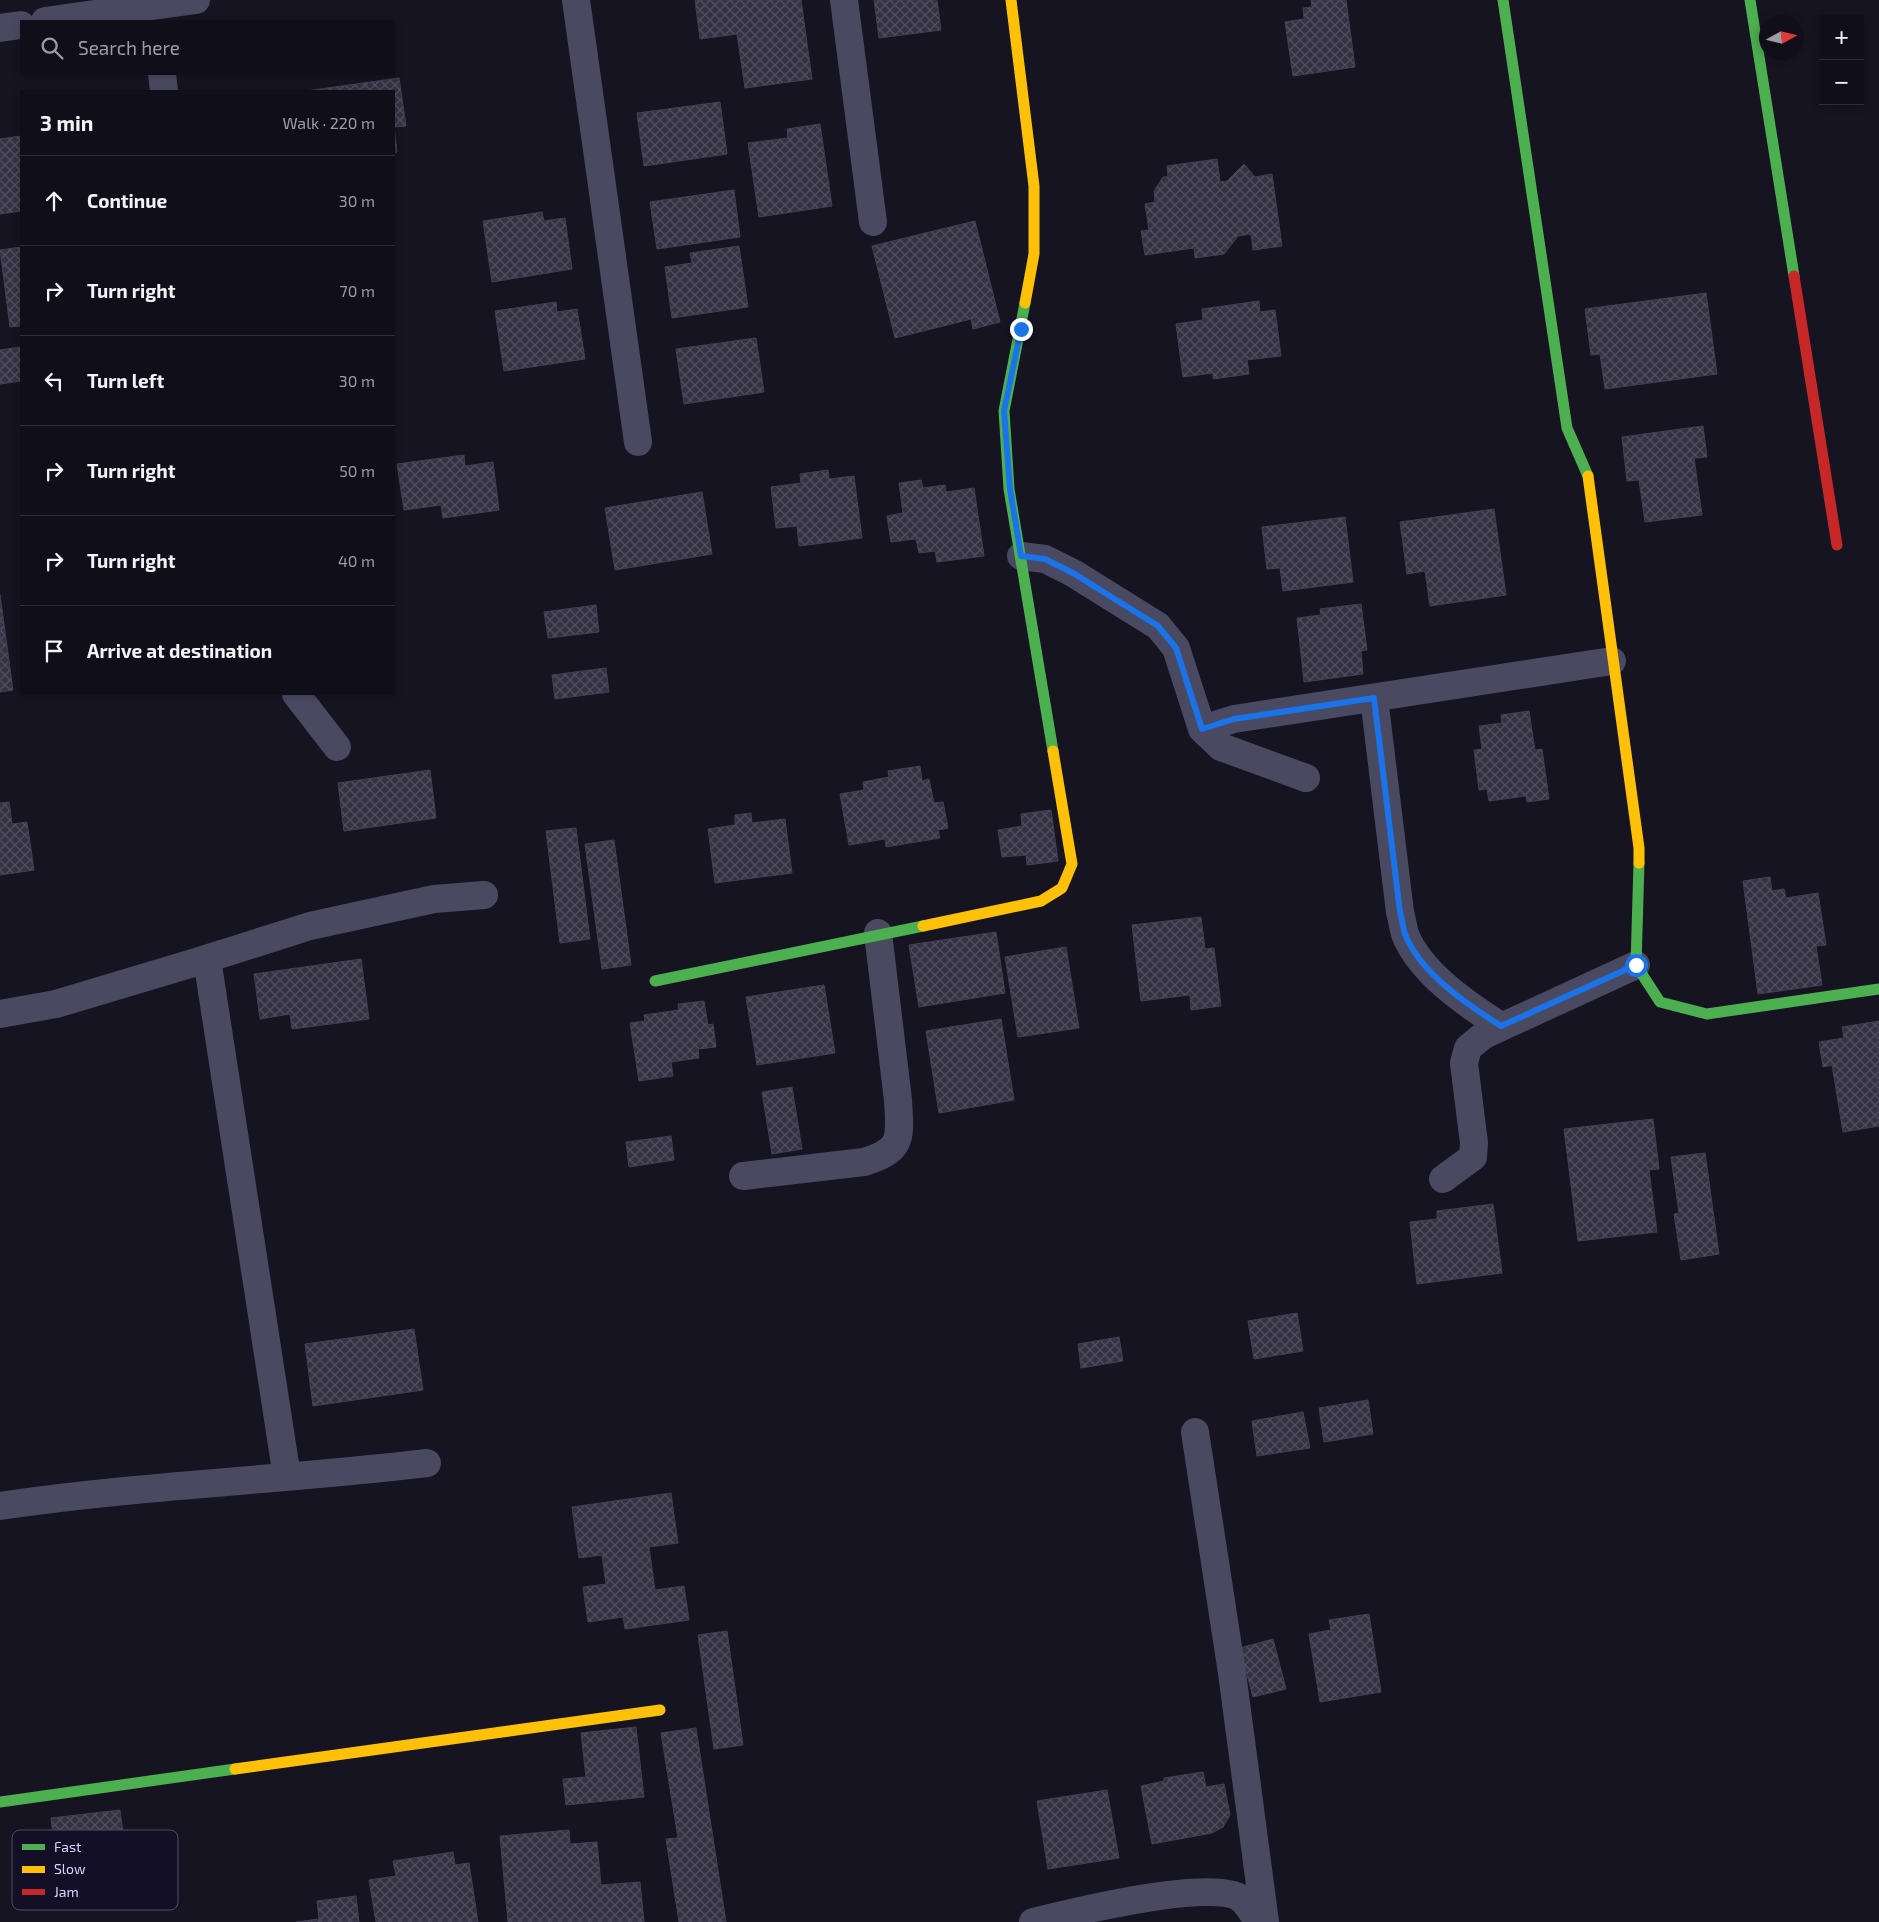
<!DOCTYPE html>
<meta charset="utf-8">
<style>
body{margin:0;font-family:"Exo 2",sans-serif;background:#191822;color:#f1f3f6}
.controls{position:absolute;right:15px;top:15px;display:grid;overflow:hidden;border-radius:0px;box-shadow:0 2px 8px #0003}
.controls button{width:45px;height:45px;display:grid;place-items:center;padding:0;border:0;border-bottom:1px solid #302f38;background:#100f19;color:#f1f3f6;font:25px sans-serif}
.compass{position:absolute;left:1759px;top:15px;width:45px;height:45px;border-radius:50%;background:#100f19;box-shadow:0 2px 8px #0003;rotate:82deg}
.stop{position:absolute;width:15px;height:15px;margin:-11px;border:4px solid #1a73e8;border-radius:50%;background:#fff}
.stop.end{background:#1a73e8;border-color:#fff;box-shadow:0 1px 5px #0008}
.list{margin:0;padding:0;list-style:none}
h2{display:flex;justify-content:space-between;align-items:center;height:65px;margin:0;padding:0 20px;font-size:21px}
h2 small{font-size:16px;font-weight:400;color:#9c9ca2}
.list li{display:grid;grid-template-columns:32px 1fr auto;gap:15px;align-items:center;box-sizing:border-box;height:90px;padding:0 20px;border-top:1px solid #302f38}
.list b{display:block;font-size:19px;white-space:nowrap}
.list em{font-size:16px;font-style:normal;color:#9c9ca2}
.icon{flex:none;width:28px;height:28px;fill:none;stroke:currentColor;stroke-width:2;stroke-linecap:round;stroke-linejoin:round}
.map{position:relative;flex:none;width:1879px;height:1922px;overflow:hidden}
.search{position:absolute;background:#100f19;box-shadow:0 2px 8px #0003;left:20px;top:20px;width:375px;height:55px;display:flex;align-items:center;gap:12px;box-sizing:border-box;padding:0 18px;border-radius:0px;color:#9c9ca2;font-size:19px}
.panel{position:absolute;background:#100f19;box-shadow:0 2px 8px #0003;left:20px;top:90px;width:375px;height:605px;border-radius:0px}
.map>svg:first-child{display:block}
.building{fill:url(#building-cross-hatch);stroke:#433f54}
.lines{fill:none;stroke-linecap:round;stroke-linejoin:round}
.street{stroke:#4a4962;stroke-width:28}
.fast{stroke:#4caf50;stroke-width:11}
.slow{stroke:#ffc107;stroke-width:11}
.jam{stroke:#c62828;stroke-width:11}
.route{stroke:#1a73e8;stroke-width:6}
.key{fill:#130f26;stroke:#4e4a67;stroke-width:1}
.key-label{font-size:14px;fill:#d9d4ff}
</style>
<div class="map">
<svg width="1879" height="1922" viewBox="0 0 1879 1922">
<defs>
<pattern id="building-cross-hatch" width="8" height="8" patternUnits="userSpaceOnUse" patternTransform="scale(1.25)"><rect width="8" height="8" fill="#343243"/><path d="M0 0l8 8M0 8l8-8" fill="none" stroke="#514f5f"/></pattern>
</defs>
<rect width="100%" height="100%" fill="#161421"/>
<path class="building" d="M695,0H801L812,79L745,88L737,34L700,39Z
M874,0H937L941,30L879,38Z
M1311,0H1346L1355,67L1293,76L1285,22L1304,19L1303,8L1312,7Z
M399,78L406,126L394,127L397,152L394,153V91H306Z
M720,102L727,154L644,166L637,113Z
M820,124L832,206L759,217L748,143L788,138L787,129Z
M21,136V211L0,214V139Z
M1217,159L1220,182L1227,181L1244,164L1255,177L1272,174L1282,246L1253,250L1251,234L1238,236L1224,254L1195,258L1194,248L1145,255L1141,231L1149,230L1145,204L1155,202L1154,191L1163,177H1168L1167,166Z
M734,190L740,237L657,249L650,202Z
M542,212L544,221L565,218L572,269L492,282L483,221Z
M975,221L1000,322L973,329L971,319L895,338L872,246Z
M739,246L748,307L672,318L665,267L692,263L690,253Z
M21,247V326L10,327L0,250Z
M1706,293L1717,374L1605,389L1600,354L1591,355L1585,309Z
M1259,301L1260,312L1275,310L1281,356L1247,360L1249,374L1213,379V373L1183,377L1176,324L1203,320L1202,309Z
M556,302L557,312L577,309L585,359L504,371L495,311Z
M756,338L764,392L684,404L676,349Z
M21,347V381L0,384V350Z
M1703,426L1707,457L1694,458L1702,515L1645,522L1639,480L1627,481L1622,437Z
M464,455L465,466L493,462L499,510L443,518L441,505L404,510L397,464Z
M828,470L829,479L854,476L862,538L799,546L797,526L776,528L771,487L801,483L800,474Z
M921,480L923,488L945,485L946,492L974,488L984,556L937,562L935,551L919,553L916,539L891,542L887,516L903,513L899,483Z
M702,492L712,554L615,570L605,508Z
M1494,509L1506,595L1430,606L1425,571L1407,574L1400,522Z
M1345,517L1353,582L1283,591L1280,568L1267,569L1262,527Z
M0,595L13,690L0,692Z
M1361,604L1367,650L1361,651L1363,674L1304,682L1297,618L1321,615L1320,609Z
M596,605L599,632L548,638L544,612Z
M606,668L609,692L555,699L552,675Z
M1529,711L1535,750L1542,749L1549,799L1527,802L1526,796L1489,801L1487,789L1479,790L1474,750L1482,749L1479,726L1502,723L1501,715Z
M920,766L922,781L929,779L934,803L943,802L948,828L938,830L940,838L886,847L885,839L849,845L840,794L864,790L863,782L889,777L888,771Z
M430,770L436,818L344,831L338,783Z
M9,802L12,824L27,822L34,870L0,875V803Z
M1051,810L1058,861L1027,865L1026,855L1002,857L998,830L1022,826L1021,814Z
M751,813L752,823L785,819L792,873L715,883L708,829L735,825V815Z
M576,828L590,939L560,943L546,831Z
M614,840L631,965L602,969L585,844Z
M1770,877L1772,891L1784,889L1786,898L1818,893L1826,945L1816,946L1822,985L1758,994L1743,881Z
M1201,917L1205,949L1214,948L1221,1006L1191,1010L1190,995L1141,1001L1132,925Z
M996,932L1005,993L919,1007L909,945Z
M1066,947L1079,1028L1018,1037L1005,957Z
M361,959L369,1019L292,1029L290,1014L260,1019L254,974Z
M824,985L835,1053L757,1065L746,997Z
M704,1001L708,1025L713,1024L716,1047L698,1049L699,1058L671,1062L673,1076L639,1081L630,1023L645,1021L644,1015L679,1010L678,1004Z
M1001,1019L1014,1100L939,1113L926,1031Z
M1879,1021V1126L1843,1132L1832,1065L1823,1067L1819,1042L1844,1038L1842,1027Z
M792,1087L802,1149L772,1154L762,1092Z
M1653,1119L1659,1169L1649,1170L1657,1232L1578,1241L1564,1129Z
M671,1136L674,1160L629,1167L626,1142Z
M1705,1153L1719,1254L1681,1260L1674,1214L1679,1213L1671,1157Z
M1493,1204L1502,1273L1417,1284L1410,1222L1437,1219V1211Z
M1297,1313L1303,1351L1254,1359L1248,1321Z
M414,1329L423,1390L313,1406L305,1344Z
M1119,1337L1123,1361L1081,1368L1078,1344Z
M1368,1400L1373,1434L1324,1442L1319,1408Z
M1303,1412L1310,1448L1257,1456L1252,1421Z
M671,1493L678,1543L649,1547L655,1590L684,1586L689,1620L625,1629L623,1617L588,1622L583,1587L606,1584L602,1555L579,1558L572,1507Z
M1369,1614L1381,1692L1320,1702L1309,1634L1331,1630L1329,1620Z
M727,1631L743,1745L714,1749L698,1635Z
M1273,1639L1286,1689L1253,1697L1240,1648Z
M636,1727L644,1797L566,1805L563,1779L586,1777L581,1733Z
M696,1728L726,1922H679L666,1839L678,1838L661,1733Z
M1203,1772L1206,1787L1224,1784L1230,1815L1223,1827L1212,1833L1152,1844L1141,1786L1164,1781V1778Z
M1107,1790L1119,1858L1048,1869L1037,1801Z
M120,1810L130,1889L60,1898L51,1818Z
M569,1830L570,1844L597,1842L601,1885L640,1882L644,1922H508L500,1836Z
M453,1852L455,1865L469,1863L478,1922H376L369,1880L396,1876L393,1861Z
M356,1896L359,1922H296L319,1919L317,1901Z"/>
<g class="lines">
<path class="street" d="M576,0L638,442
M844,0L873,222
M45,21L196,0
M0,28L21,25
M162,74L164,91
M1021,556L1045,559L1073,573L1158,626L1176,648L1202,729L1221,747L1306,778
M296,694L337,747
M1374,698L1400,912C1402,919 1403,927 1405,934C1420,973 1468,1005 1501,1026
M1202,729L1234,719L1612,661
M207,959L287,1477
M0,1014L56,1004L193,963L310,926L434,899L484,895
M743,1176L864,1162C904,1150 900,1137 898,1100L878,933
M1443,1179L1473,1157L1474,1143L1464,1063L1468,1048L1484,1035L1636,965
M1195,1432L1232,1673L1265,1922
M0,1506C142,1485 285,1480 427,1463
M1033,1922C1069,1913 1213,1878 1240,1898C1247,1903 1253,1914 1259,1922"/>
<path class="fast" d="M1503,0L1567,428L1588,476
M1750,0L1794,276
M1025,303L1004,411L1009,489L1053,751
M1639,863L1636,965L1660,1002L1707,1014L1879,989
M655,981L923,926
M0,1802L235,1769"/>
<path class="slow" d="M1011,0L1034,186V254L1025,303
M1588,476L1639,848V863
M923,926L1041,901L1062,888L1072,864L1053,751
M235,1769L660,1710"/>
<path class="jam" d="M1794,276L1837,545"/>
</g>
<g class="lines">
<path class="route" d="M1021,329L1004,411L1010,489L1021,556L1045,559L1073,573L1158,626L1176,648L1202,729L1234,719L1374,698L1400,912C1402,919 1403,927 1405,934C1420,973 1468,1005 1501,1026L1636,965"/>
</g>
<rect x="12" y="1830" width="166" height="80" rx="8" class="key"/>
<rect x="22" y="1844" width="23" height="6" fill="#4caf50"/>
<rect x="22" y="1866" width="23" height="7" fill="#ffc107"/>
<rect x="22" y="1889" width="23" height="6" fill="#c62828"/>
<g class="key-label">
<text x="54" y="1852">Fast</text>
<text x="54" y="1874">Slow</text>
<text x="54" y="1897">Jam</text>
</g>
</svg>
<div class="controls">
<button>+</button>
<button>−</button>
</div>
<svg class="compass" viewBox="-18 -18 36 36"><path d="M0-13l5 13h-10z" fill="#e53935"/><path d="M0 13l5-13h-10z" fill="#9c9ca2"/></svg>
<div class="stop" style="left:1636px;top:965px"></div>
<div class="stop end" style="left:1021px;top:329px"></div>
<div class="search"><svg class="icon" aria-label="search" viewBox="0 0 24 24"><circle cx="10" cy="10" r="6"/><path d="M15 15l6 6"/></svg>Search here</div>
<section class="panel">
<h2>3 min<small>Walk · 220 m</small></h2>
<ul class="list">
<li><svg class="icon" aria-label="ahead" viewBox="0 0 24 24"><path d="M12 20V5M6 11l6-6 6 6"/></svg><div><b>Continue</b></div><em>30 m</em></li>
<li><svg class="icon" aria-label="right" viewBox="0 0 24 24"><path d="M7 20v-9h11M14 6l5 5-5 5"/></svg><div><b>Turn right</b></div><em>70 m</em></li>
<li><svg class="icon" aria-label="left" viewBox="0 0 24 24"><path d="M17 20v-9H6M10 6l-5 5 5 5"/></svg><div><b>Turn left</b></div><em>30 m</em></li>
<li><svg class="icon" aria-label="right" viewBox="0 0 24 24"><path d="M7 20v-9h11M14 6l5 5-5 5"/></svg><div><b>Turn right</b></div><em>50 m</em></li>
<li><svg class="icon" aria-label="right" viewBox="0 0 24 24"><path d="M7 20v-9h11M14 6l5 5-5 5"/></svg><div><b>Turn right</b></div><em>40 m</em></li>
<li><svg class="icon" aria-label="arrive" viewBox="0 0 24 24"><path d="M6 21V4h12l-3 4 3 4H6"/></svg><div><b>Arrive at destination</b></div></li>
</ul>
</section>
</div>
